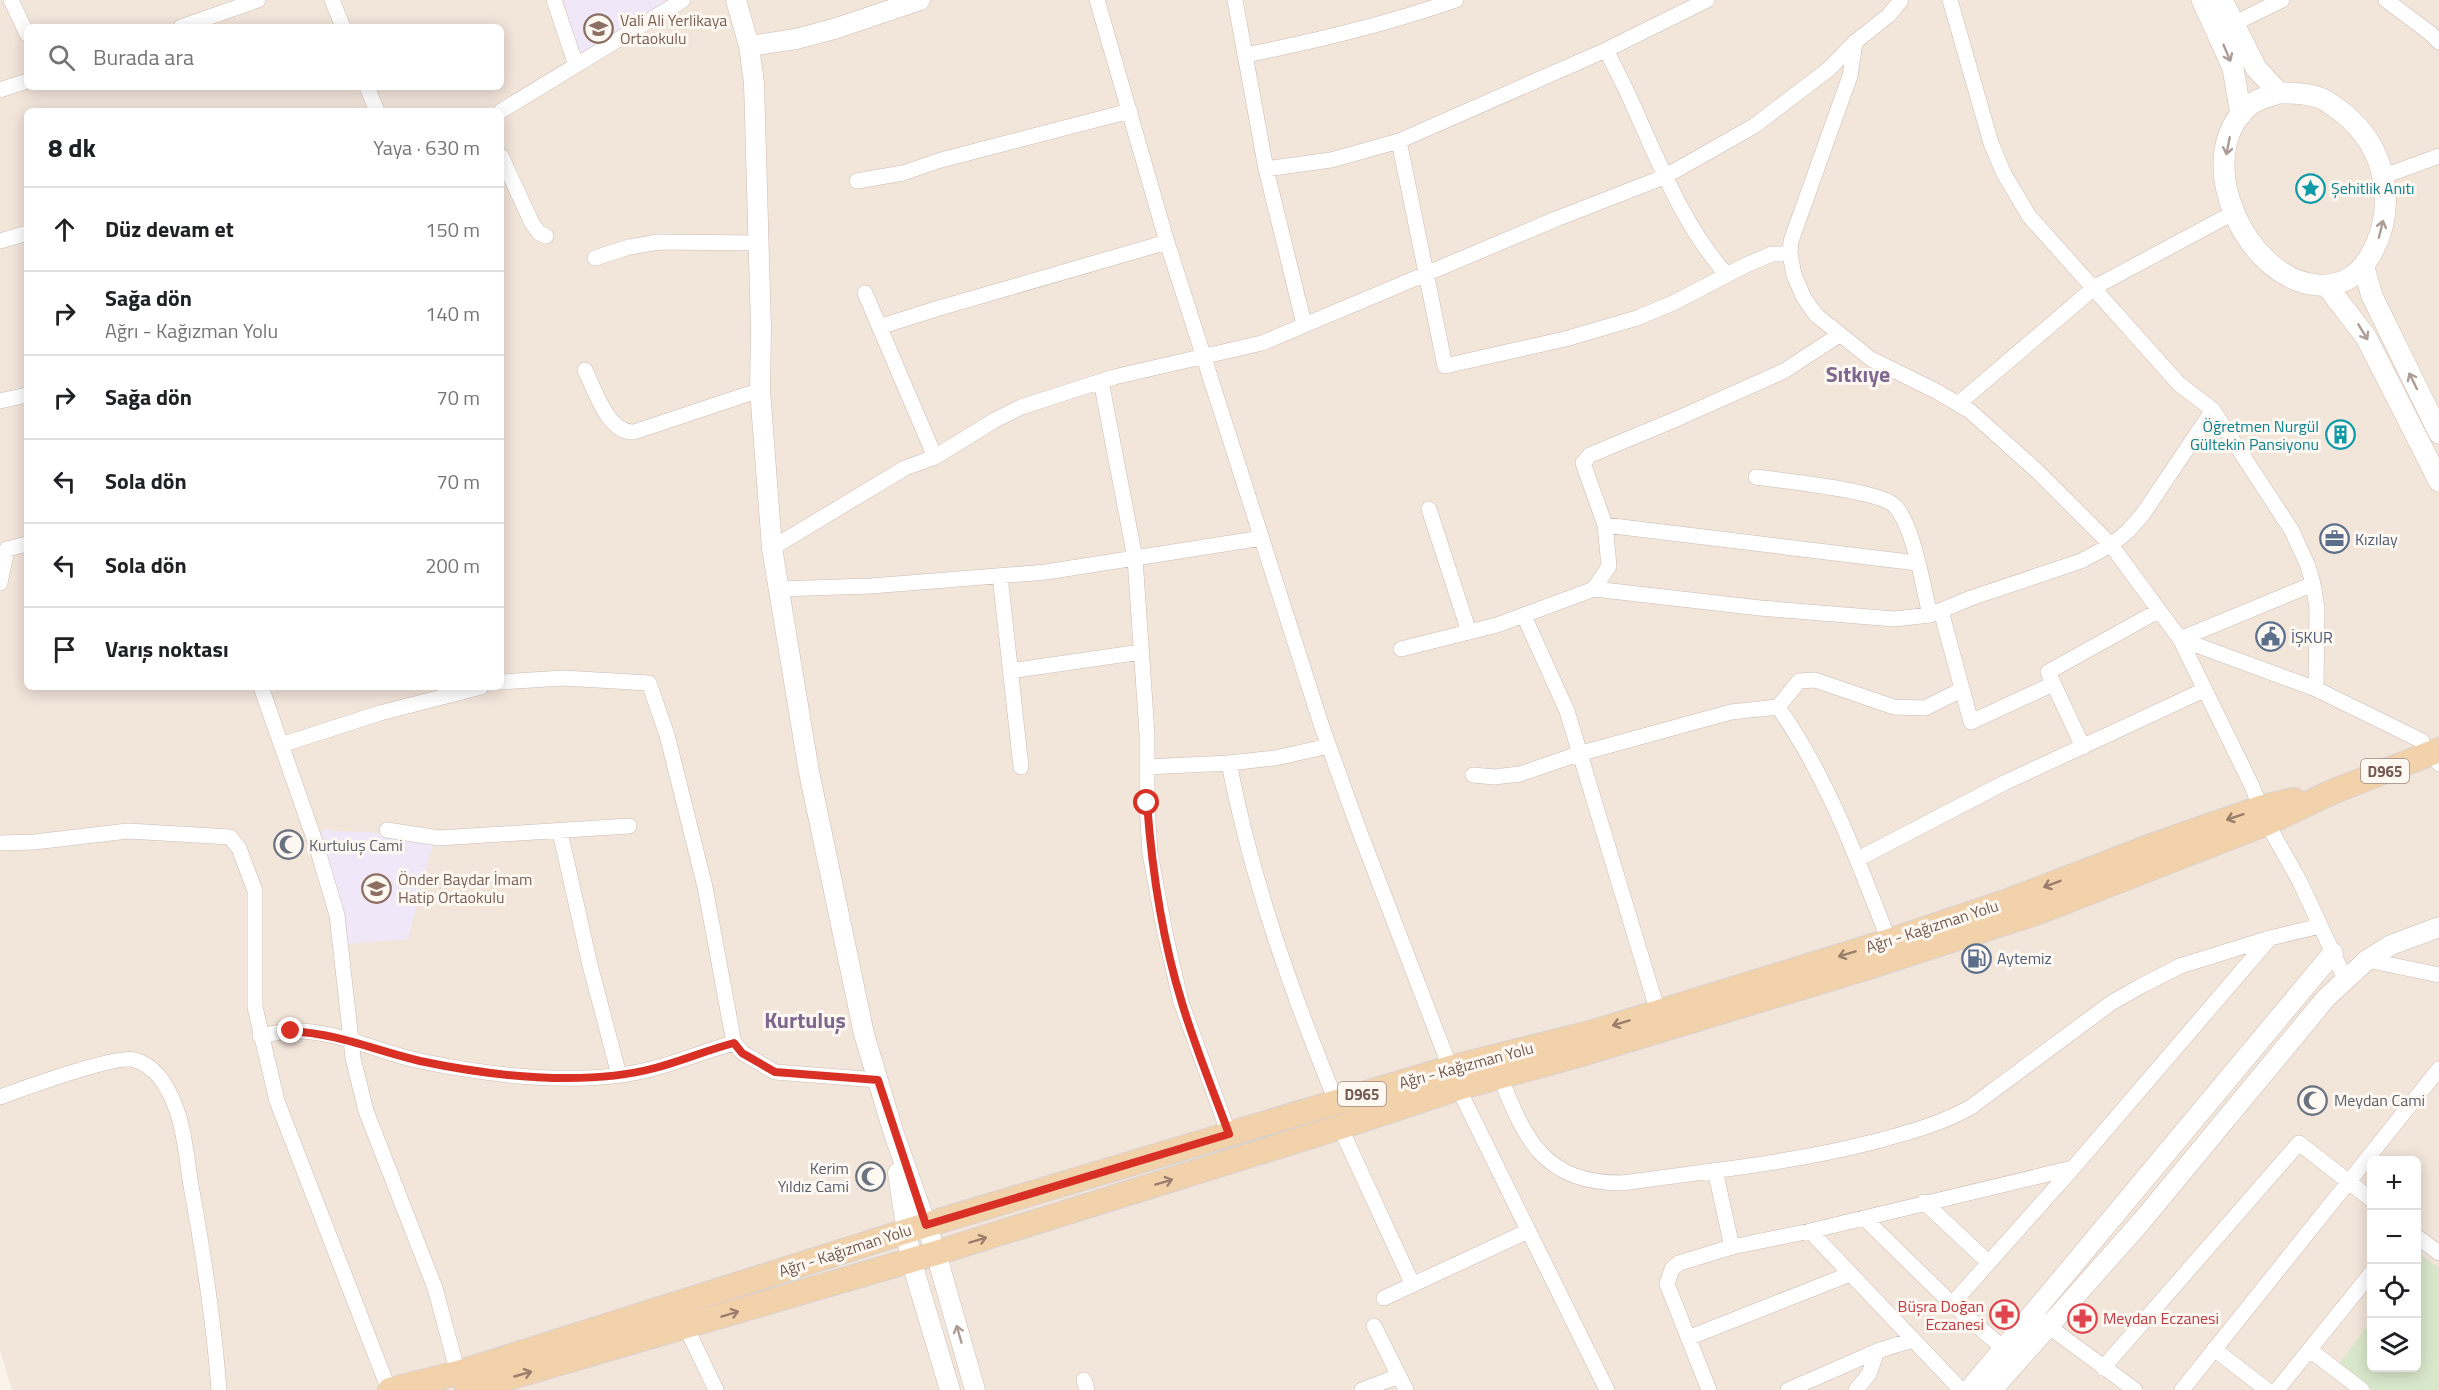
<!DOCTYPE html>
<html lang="tr">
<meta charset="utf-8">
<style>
body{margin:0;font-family:"Titillium Web",sans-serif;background:#f6f6f6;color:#202124}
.controls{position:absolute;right:18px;bottom:18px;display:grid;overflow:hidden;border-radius:9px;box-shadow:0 3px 15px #0003}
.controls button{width:54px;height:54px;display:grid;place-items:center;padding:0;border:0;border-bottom:2px solid #e0e0e0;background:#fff;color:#202124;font:30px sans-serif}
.stop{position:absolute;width:18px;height:18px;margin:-14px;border:4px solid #d93025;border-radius:50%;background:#fff}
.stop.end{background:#d93025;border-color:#fff;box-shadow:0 2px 6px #0008}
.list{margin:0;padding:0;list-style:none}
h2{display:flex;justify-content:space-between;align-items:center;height:78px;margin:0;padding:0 24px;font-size:26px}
h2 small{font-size:20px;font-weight:400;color:#757577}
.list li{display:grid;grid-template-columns:39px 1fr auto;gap:18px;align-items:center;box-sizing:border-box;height:84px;padding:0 24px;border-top:2px solid #e0e0e0}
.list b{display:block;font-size:22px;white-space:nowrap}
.list p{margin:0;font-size:20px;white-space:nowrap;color:#757577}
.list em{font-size:20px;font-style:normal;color:#757577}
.icon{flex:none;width:33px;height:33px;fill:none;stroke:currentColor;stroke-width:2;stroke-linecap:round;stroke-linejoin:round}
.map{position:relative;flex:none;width:2439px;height:1390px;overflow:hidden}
.search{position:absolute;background:#fff;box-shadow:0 3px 15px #0003;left:24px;top:24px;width:480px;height:66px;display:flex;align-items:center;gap:15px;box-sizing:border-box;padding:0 21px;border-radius:9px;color:#757577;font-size:22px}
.panel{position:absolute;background:#fff;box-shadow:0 3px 15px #0003;left:24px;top:108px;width:480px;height:582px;border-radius:9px}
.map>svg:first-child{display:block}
.residential{fill:#f2e5da;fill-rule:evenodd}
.education{fill:#f0e8f8}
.green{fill:#d9e8ca}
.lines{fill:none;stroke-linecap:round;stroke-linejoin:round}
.minor-casing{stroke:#ccbbb2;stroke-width:16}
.tertiary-casing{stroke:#ccbbb2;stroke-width:21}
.secondary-casing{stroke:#d1bdb2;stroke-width:22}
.primary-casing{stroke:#d8d1ce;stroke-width:26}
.minor{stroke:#fff;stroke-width:15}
.tertiary{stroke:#fff;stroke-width:20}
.secondary{stroke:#fff;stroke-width:21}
.primary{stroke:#f2d2ab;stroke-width:24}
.oneway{stroke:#ac9c96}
.oneway2{stroke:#9a7e6b}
.route{stroke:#d93025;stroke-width:8}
.labels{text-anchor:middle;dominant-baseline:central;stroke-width:6;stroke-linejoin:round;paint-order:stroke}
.shield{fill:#fef8f2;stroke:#9d8981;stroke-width:1.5}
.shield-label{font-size:15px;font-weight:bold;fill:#745a50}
.education-label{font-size:16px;fill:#785e54;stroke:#fef8f2;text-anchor:start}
.culture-label{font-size:16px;fill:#0d838f;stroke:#fef8f2;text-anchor:start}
.service-label{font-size:16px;fill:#4e5e75;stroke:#fef8f2;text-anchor:start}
.worship-label{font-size:16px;fill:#5b616d;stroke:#fef8f2;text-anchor:start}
.street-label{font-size:16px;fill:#745a50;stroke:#fef8f2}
.health-label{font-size:16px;fill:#be3a42;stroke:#fef8f2;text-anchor:end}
.district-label{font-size:22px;font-weight:bold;fill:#7f688f;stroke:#fef8f2}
</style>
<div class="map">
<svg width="2439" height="1390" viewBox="0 0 2439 1390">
<rect width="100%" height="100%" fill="#fbf4eb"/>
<path class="residential" d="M0,0H2439V1390H12L0,1350ZM27,27H501V87H27ZM27,111H501V687H27ZM2372,1160H2416V1368H2372Z"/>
<path class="education" d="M564,0H677L578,58Z
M321,830L435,836L408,939L344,944Z"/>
<path class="green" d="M2421,1255L2439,1268V1390H2373L2339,1364L2371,1321L2372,1368H2416L2417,1261Z"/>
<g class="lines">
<defs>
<path id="minor" d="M11,0L27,34
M332,0L343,27
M554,0L576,65
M1097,0L1167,242L1322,727L1359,830L1458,1088L1607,1390
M1235,0L1266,169L1304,324
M1950,0L1991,143L2004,174L2029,216L2179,384L2213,410L2292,531L2308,566L2313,584L2317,608L2316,689
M2386,0L2430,33L2439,42
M2233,24L2282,0
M181,27L258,0
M1855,42L1850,76L1791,241L1790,254L1794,275L1804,298L1816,315L1871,359L1936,391L1970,411L2037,471L2111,545L2180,639L2251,784L2267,823L2300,882L2345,979
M1606,50C1618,73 1630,97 1640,121C1665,176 1687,230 1727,275
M1245,55C1317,41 1387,24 1456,0
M367,87L377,111
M0,90L27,81
M501,111L683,0
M1399,141L1445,366L1565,339L1637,318L1675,302L1746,265L1772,254H1790
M501,156L532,223L539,233L546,236
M1266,169L1331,160L1399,141L1606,50L1707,0
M2384,176L2439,156
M857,181L903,173L941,160L1130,111
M0,241L27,233
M595,258L629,247L659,242L758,243
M865,293L935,457
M879,327L936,309L1167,242
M585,370C595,390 608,434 634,432L760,390
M1101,381L1135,558L1147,734V803L1150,853L1165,933L1181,1002L1229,1134
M0,401L27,395
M1958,404L2095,287L2233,213
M1756,477C1782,481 1880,490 1895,506C1914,527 1923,587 1930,615
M1429,509L1469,632
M1605,525L1917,563
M772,548L905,468L935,457L995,420L1021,407L1114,377L1262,343L1556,219L1664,177L1754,126L1829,69L1855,42L1889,15L1901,0
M1000,576L1021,767
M0,583L7,549L27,544
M778,589L871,586L1046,572L1262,538
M1594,589L1760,608L1894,619L1930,615L1971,598L2081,561L2111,545L2128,531L2143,514L2213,410
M1941,611L1971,722L2053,684
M1524,616L1567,711L1658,1012
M2180,639L2316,689L2422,741
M2180,639L2313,584
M1401,649L1497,625L1594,589L1609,566L1605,525L1583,463L1590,455L1681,417L1784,371L1839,335
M1010,671L1141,652
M501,682L563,678L649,683L667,735L705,887L734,1043L743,1053L775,1072L878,1080
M261,687L316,844L337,915L353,1058L366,1111L435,1288L458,1373
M1778,707C1828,778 1858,861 1889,941
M281,745L380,713L481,687
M2083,747L2048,672L2158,611
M1229,763C1252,881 1291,991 1336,1101
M2439,763V764
M1147,767L1229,763L1275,758L1329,746
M1473,775L1494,777L1520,774L1578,754L1731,712L1778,707L1799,681L1815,680L1894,707L1925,708L1961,690
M387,830L439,838L629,826
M560,832L590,965L619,1075
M0,843L34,842L128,831L230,837L239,848L255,891V1007L277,1101L389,1390
M1858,859L2004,783L2204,690
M2367,960L2439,975
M260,1036C271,1034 281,1031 292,1031C337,1030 378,1052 420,1061C493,1076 583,1088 655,1068C682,1061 707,1050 734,1043
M1500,1076C1525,1141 1545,1183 1622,1183C1707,1171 1793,1163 1877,1141C1910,1132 1941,1124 1971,1107L2111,1003L2141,986L2180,966L2270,938L2320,926
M0,1097C22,1089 117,1054 135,1060C157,1066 170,1091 177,1111C186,1136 187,1165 192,1191C204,1257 214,1323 219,1390
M1340,1127L1412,1283
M1715,1170L1732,1247
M1924,1202L1988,1262
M1864,1218L1952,1304L2011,1355
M1810,1231L1961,1390
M2416,1236L2439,1253
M1384,1298L1528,1231
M1952,1304L2073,1168L2270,938
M2033,1315L2135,1390
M1374,1326L1406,1390
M686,1327L716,1390
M1688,1338L1850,1274
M2214,1349L2267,1390
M2310,1350L2362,1390
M2103,1368L2299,1143L2372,1200
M1084,1380L1087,1390
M1362,1390L1399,1376
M1709,1390L1667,1284L1672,1269L1679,1263L1732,1247L1810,1231L2073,1168
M1788,1390L1877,1351L1912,1340
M1856,1390L1869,1374L1877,1351
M2182,1390L2439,1069
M2277,1390L2372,1272"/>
<path id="tertiary" d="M736,0L749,46L754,83L761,328L760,390L772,548L809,772L864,1034L893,1131L936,1253L975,1390
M749,46L796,39L834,29L920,0
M898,1173L911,1260L950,1390
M1969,1390L2333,953
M1992,1390L2141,1222L2326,998L2367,960L2391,945L2439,927"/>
<path id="secondary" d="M2202,0L2233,68L2241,115
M2222,0L2256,68L2279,93C2293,93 2307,93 2320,98C2328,101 2336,108 2343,113C2387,148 2398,208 2370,256C2359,276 2340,287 2318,285C2245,280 2189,155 2250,105C2259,98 2269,96 2279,93
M2364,268L2372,296L2439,433
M2327,286L2366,337L2439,481"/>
<path id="primary" d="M390,1390L458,1373L926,1225L1450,1068L1594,1032L1889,941L2011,900L2157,844L2260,808L2294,800
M467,1390L936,1253L1340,1127L1458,1088L1578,1055L1865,968L2041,911L2267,823L2332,792L2439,750"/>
</defs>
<use href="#minor" class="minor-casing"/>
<use href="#tertiary" class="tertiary-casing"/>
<use href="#secondary" class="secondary-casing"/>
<use href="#primary" class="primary-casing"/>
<use href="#minor" class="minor"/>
<use href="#tertiary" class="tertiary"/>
<use href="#secondary" class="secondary"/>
<use href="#primary" class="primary"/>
</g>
<defs><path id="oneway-shaft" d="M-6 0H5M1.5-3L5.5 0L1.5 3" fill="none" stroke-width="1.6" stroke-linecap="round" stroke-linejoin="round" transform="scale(1.5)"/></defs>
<g class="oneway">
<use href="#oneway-shaft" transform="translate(2227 53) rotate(67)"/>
<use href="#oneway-shaft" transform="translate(2228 146) rotate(101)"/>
<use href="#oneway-shaft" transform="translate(2381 229) rotate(-76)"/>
<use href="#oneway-shaft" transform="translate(2363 332) rotate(59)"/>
<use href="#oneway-shaft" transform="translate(2413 381) rotate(-116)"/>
<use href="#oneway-shaft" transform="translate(959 1334) rotate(-106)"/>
</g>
<g class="oneway2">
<use href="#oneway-shaft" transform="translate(2235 817) rotate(161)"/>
<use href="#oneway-shaft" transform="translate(2052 884) rotate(159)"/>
<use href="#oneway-shaft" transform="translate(1847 954) rotate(163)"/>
<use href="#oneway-shaft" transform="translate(1621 1023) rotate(163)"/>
<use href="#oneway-shaft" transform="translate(1164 1182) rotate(-17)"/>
<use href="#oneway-shaft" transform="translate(978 1240) rotate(-17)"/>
<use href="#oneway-shaft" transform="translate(730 1314) rotate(-17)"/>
<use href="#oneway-shaft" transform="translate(523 1374) rotate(-16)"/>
</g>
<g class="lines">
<path class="route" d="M291,1031C339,1034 374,1050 420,1061C491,1076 584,1087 655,1068C682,1061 707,1050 734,1043L742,1053L775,1072L878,1080L926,1225L1229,1134C1213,1090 1195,1047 1182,1003C1162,939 1152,870 1147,803"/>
</g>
<defs>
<symbol id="school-ring" viewBox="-11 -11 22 22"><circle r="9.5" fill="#fef8f2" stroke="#8d6e63" stroke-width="1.5"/><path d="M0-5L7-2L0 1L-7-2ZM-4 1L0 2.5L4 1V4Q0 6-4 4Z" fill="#8d6e63"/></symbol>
<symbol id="sight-ring" viewBox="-11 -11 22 22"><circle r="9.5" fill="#fef8f2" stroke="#0f9aa8" stroke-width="1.5"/><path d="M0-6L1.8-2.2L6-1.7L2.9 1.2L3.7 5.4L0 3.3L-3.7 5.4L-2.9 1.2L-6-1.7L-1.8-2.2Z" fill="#0f9aa8"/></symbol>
<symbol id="building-ring" viewBox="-11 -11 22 22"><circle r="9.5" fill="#fef8f2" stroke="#0f9aa8" stroke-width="1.5"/><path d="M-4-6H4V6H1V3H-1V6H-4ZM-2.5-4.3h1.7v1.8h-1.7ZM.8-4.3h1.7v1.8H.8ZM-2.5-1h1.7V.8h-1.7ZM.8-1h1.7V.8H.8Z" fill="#0f9aa8"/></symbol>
<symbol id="office-ring" viewBox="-11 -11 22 22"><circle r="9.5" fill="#fef8f2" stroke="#5c6f8a" stroke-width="1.5"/><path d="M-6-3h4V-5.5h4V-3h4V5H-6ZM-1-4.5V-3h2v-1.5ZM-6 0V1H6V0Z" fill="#5c6f8a"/></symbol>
<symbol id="civic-ring" viewBox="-11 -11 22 22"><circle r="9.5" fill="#fef8f2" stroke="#5c6f8a" stroke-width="1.5"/><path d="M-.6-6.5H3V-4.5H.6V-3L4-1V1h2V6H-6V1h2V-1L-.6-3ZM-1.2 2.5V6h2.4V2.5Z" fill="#5c6f8a"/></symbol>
<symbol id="mosque-ring" viewBox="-11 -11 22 22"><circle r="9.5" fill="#fef8f2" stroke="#6b7280" stroke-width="1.5"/><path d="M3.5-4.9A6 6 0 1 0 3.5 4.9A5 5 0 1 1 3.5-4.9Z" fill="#6b7280"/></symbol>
<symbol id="fuel-ring" viewBox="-11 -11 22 22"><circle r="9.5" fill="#fef8f2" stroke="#5c6f8a" stroke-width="1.5"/><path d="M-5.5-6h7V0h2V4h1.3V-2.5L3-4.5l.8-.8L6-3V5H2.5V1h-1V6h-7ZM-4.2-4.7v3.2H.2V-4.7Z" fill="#5c6f8a"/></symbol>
<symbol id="pharmacy-ring" viewBox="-11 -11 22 22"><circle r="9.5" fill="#fef8f2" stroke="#e0444e" stroke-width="1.5"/><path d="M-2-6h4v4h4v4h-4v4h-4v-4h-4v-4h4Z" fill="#e0444e"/></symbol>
</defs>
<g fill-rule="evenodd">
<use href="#school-ring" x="582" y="12" width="33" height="33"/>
<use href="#sight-ring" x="2294" y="172" width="33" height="33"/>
<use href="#building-ring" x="2324" y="418" width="33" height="33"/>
<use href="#office-ring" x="2318" y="522" width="33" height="33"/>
<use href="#civic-ring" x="2254" y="620" width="33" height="33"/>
<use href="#mosque-ring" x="272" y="828" width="33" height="33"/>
<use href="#school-ring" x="360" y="872" width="33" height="33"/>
<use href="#fuel-ring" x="1960" y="942" width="33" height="33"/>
<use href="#mosque-ring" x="2296" y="1084" width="33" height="33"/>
<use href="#mosque-ring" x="854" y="1160" width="33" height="33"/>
<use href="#pharmacy-ring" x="1988" y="1298" width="33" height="33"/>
<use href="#pharmacy-ring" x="2066" y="1302" width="33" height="33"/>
</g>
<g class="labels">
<g class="shield">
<rect x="2361" y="759" width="48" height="24" rx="4.5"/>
<rect x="1338" y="1082" width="48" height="24" rx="4.5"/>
</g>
<g class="shield-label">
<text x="2385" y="771">D965</text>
<text x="1362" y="1094">D965</text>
</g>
<g class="education-label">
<text x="620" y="20">Vali Ali Yerlikaya<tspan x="620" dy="18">Ortaokulu</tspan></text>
<text x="398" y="879">Önder Baydar İmam<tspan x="398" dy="18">Hatip Ortaokulu</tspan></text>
</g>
<g class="culture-label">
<text x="2331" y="188">Şehitlik Anıtı</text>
<text x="2319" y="426" text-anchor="end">Öğretmen Nurgül<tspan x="2319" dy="18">Gültekin Pansiyonu</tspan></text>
</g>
<g class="service-label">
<text x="2355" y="539">Kızılay</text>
<text x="2291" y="637">İŞKUR</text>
<text x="1997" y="958">Aytemiz</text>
</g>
<g class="worship-label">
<text x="309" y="845">Kurtuluş Cami</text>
<text x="2334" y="1100">Meydan Cami</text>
<text x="849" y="1168" text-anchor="end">Kerim<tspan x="849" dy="18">Yıldız Cami</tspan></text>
</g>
<g class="street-label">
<text transform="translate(1932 926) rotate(-18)">Ağrı - Kağızman Yolu</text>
<text transform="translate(1466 1065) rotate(-15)">Ağrı - Kağızman Yolu</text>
<text transform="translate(845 1250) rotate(-18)">Ağrı - Kağızman Yolu</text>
</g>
<g class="health-label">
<text x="1984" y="1306">Büşra Doğan<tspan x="1984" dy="18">Eczanesi</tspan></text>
<text x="2103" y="1318" text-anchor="start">Meydan Eczanesi</text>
</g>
<g class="district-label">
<text x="1858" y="374">Sıtkıye</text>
<text x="805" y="1020">Kurtuluş</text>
</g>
</g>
</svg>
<div class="controls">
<button>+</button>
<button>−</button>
<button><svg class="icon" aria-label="locate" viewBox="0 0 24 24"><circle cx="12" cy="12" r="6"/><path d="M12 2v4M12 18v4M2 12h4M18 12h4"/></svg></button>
<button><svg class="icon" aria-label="layers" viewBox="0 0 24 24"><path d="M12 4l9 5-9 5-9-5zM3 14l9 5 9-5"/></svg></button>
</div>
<div class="stop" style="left:1147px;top:803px"></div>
<div class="stop end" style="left:291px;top:1031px"></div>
<div class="search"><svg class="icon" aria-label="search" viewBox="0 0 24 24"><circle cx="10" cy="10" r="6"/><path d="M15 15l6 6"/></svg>Burada ara</div>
<section class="panel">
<h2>8 dk<small>Yaya · 630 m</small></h2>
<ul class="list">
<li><svg class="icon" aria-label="ahead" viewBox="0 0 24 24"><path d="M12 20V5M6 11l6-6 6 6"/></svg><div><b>Düz devam et</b></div><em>150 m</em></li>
<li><svg class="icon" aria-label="right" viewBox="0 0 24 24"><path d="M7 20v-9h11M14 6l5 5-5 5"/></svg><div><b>Sağa dön</b><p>Ağrı - Kağızman Yolu</p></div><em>140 m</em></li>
<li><svg class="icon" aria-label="right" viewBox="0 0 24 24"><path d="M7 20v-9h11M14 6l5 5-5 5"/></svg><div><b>Sağa dön</b></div><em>70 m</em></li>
<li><svg class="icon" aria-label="left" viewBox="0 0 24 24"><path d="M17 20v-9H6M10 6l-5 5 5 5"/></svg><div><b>Sola dön</b></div><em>70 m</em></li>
<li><svg class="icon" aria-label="left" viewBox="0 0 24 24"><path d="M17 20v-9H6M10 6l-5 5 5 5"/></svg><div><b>Sola dön</b></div><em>200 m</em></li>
<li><svg class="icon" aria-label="arrive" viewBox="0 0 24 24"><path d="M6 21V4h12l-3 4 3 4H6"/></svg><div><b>Varış noktası</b></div></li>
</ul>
</section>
</div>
